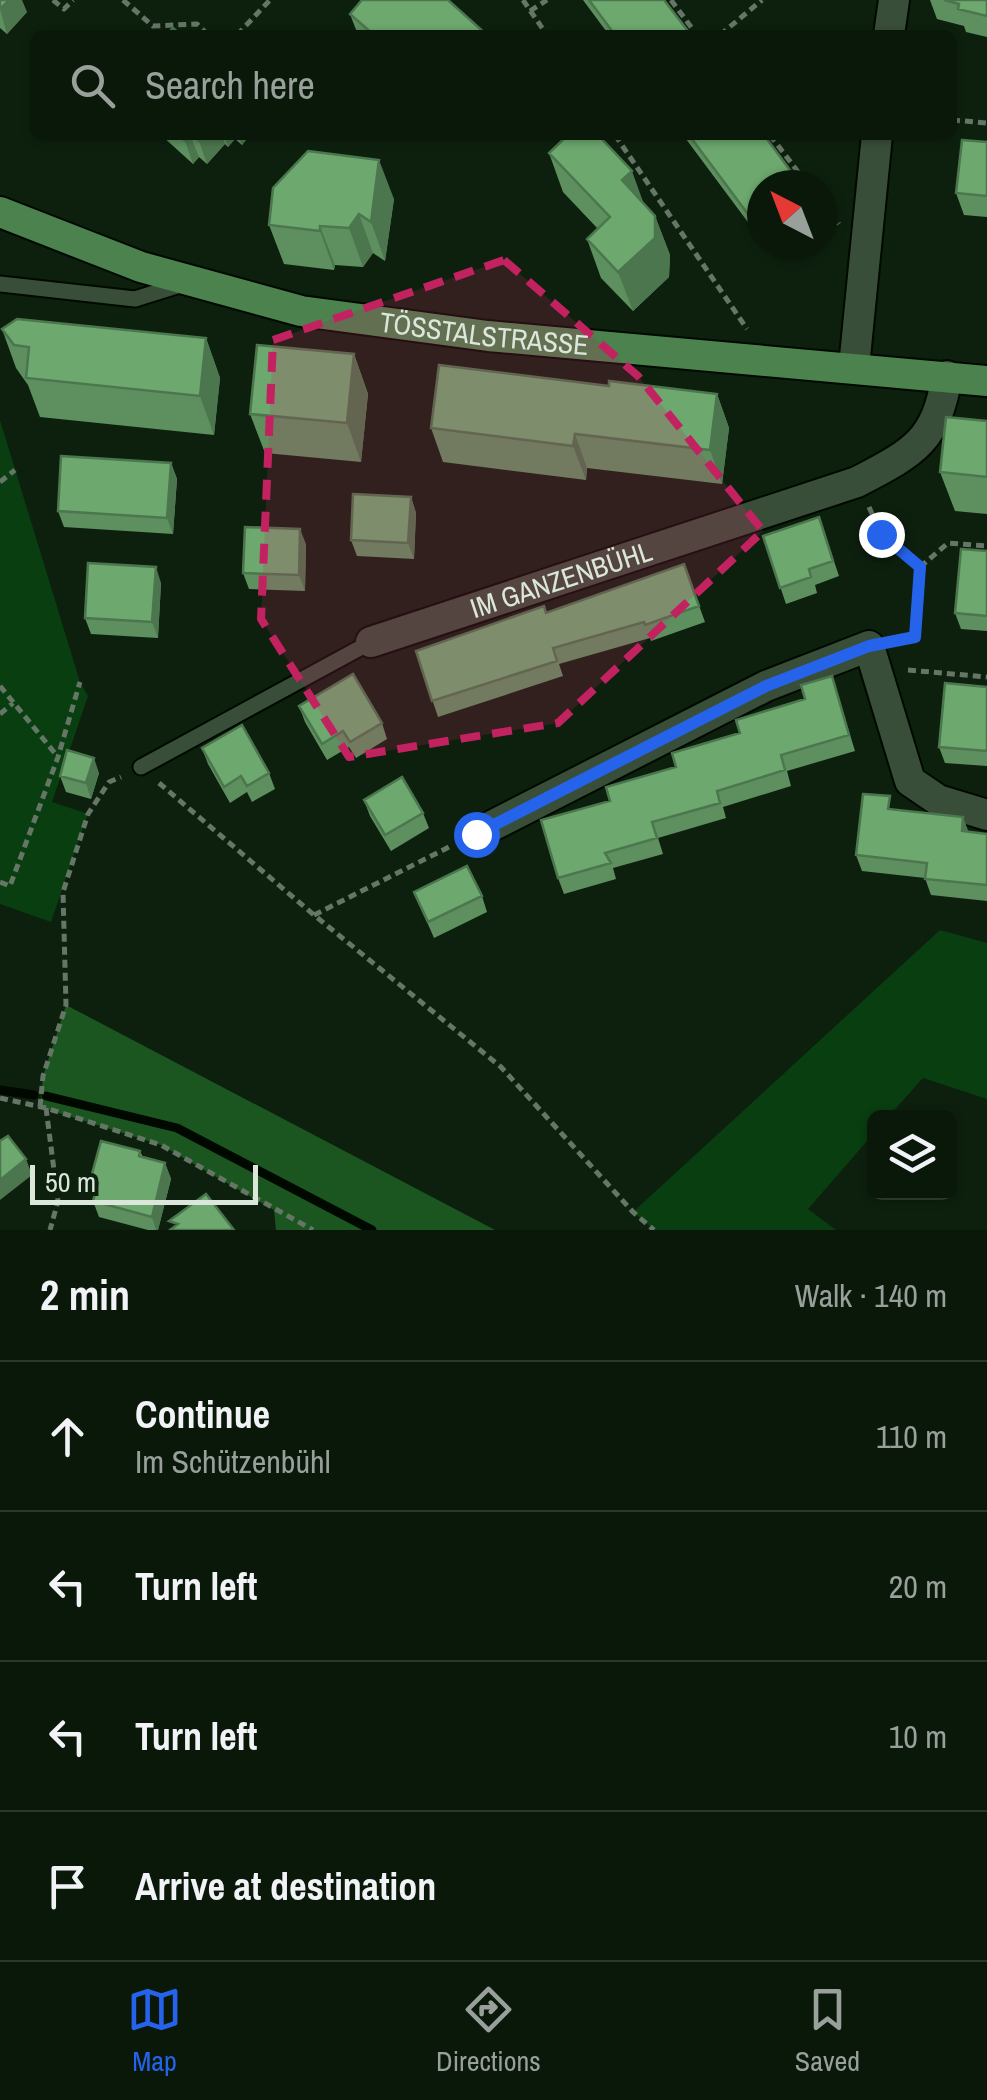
<!DOCTYPE html>
<meta charset="utf-8">
<style>
body{margin:0;font-family:"Archivo Narrow",sans-serif;background:#132113;color:#f1f3f6}
.controls{position:absolute;right:30px;bottom:30px;display:grid;overflow:hidden;border-radius:15px;box-shadow:0 2px 8px #0004}
.controls button{width:90px;height:90px;display:grid;place-items:center;padding:0;border:0;border-bottom:2px solid #2a372b;background:#0a180a;color:#f1f3f6;font:50px sans-serif}
.compass{position:absolute;left:747px;top:170px;width:90px;height:90px;border-radius:50%;background:#0a180a;box-shadow:0 2px 8px #0004;rotate:318deg}
.scale{position:absolute;left:30px;bottom:25px;width:228px;box-sizing:border-box;padding-left:10px;border:5px solid #dbe7db;border-top:0;font-size:28px;line-height:35px;white-space:nowrap;color:#dbe7db;-webkit-text-stroke:8px #0d200e;paint-order:stroke}
.stop{position:absolute;width:30px;height:30px;margin:-22px;border:8px solid #2563eb;border-radius:50%;background:#fff}
.stop.end{background:#2563eb;border-color:#fff;box-shadow:0 2px 10px #0008}
.list{margin:0;padding:0;list-style:none}
h2{display:flex;justify-content:space-between;align-items:center;height:130px;margin:0;padding:0 40px;font-size:42px}
h2 small{font-size:32px;font-weight:400;color:#99a09c}
.list li{display:grid;grid-template-columns:65px 1fr auto;gap:30px;align-items:center;box-sizing:border-box;height:150px;padding:0 40px;border-top:2px solid #2a372b}
.list b{display:block;font-size:38px;white-space:nowrap}
.list p{margin:0;font-size:32px;white-space:nowrap;color:#99a09c}
.list em{font-size:32px;font-style:normal;color:#99a09c}
.icon{flex:none;width:55px;height:55px;fill:none;stroke:currentColor;stroke-width:2;stroke-linecap:round;stroke-linejoin:round}
.map{position:relative;flex:none;width:987px;height:1230px;overflow:hidden}
.search{position:absolute;background:#0a180a;box-shadow:0 2px 8px #0004;left:30px;right:30px;top:30px;height:110px;display:flex;align-items:center;gap:25px;box-sizing:border-box;padding:0 35px;border-radius:15px;color:#99a09c;font-size:38px}
.sheet{height:730px;background:#0a180a}
nav{display:flex;justify-content:space-around;align-items:center;box-sizing:border-box;height:140px;border-top:2px solid #2a372b;background:#0a180a;font-size:28px;color:#99a09c}
nav a{display:grid;justify-items:center;gap:5px}
nav .on{color:#2563eb}
.map>svg:first-child{display:block}
.green{fill:#083e10}
.forest{fill:#1b5621}
.lines{fill:none;stroke-linecap:round;stroke-linejoin:round}
.stream{stroke:#000800;stroke-width:9}
.service-casing{stroke:#000900;stroke-width:19}
.minor-casing{stroke:#000900;stroke-width:34}
.primary-casing{stroke:#000900;stroke-width:34}
.path{stroke:#657566;stroke-width:5;stroke-dasharray:8 5;stroke-linecap:butt}
.service{stroke:#394e39;stroke-width:15}
.minor{stroke:#394e39;stroke-width:30}
.primary{stroke:#4c824e;stroke-width:30}
.wall{fill:#5e905f}
.shaded-wall{fill:#4c764e}
.building{fill:#6da86f;stroke:#4c764e;stroke-width:2.5}
.route{stroke:#2563eb;stroke-width:12}
.marked{fill:#c32261;fill-opacity:0.2;stroke:#c32261;stroke-width:8;stroke-dasharray:20 12;stroke-linejoin:round}
.labels{text-anchor:middle;dominant-baseline:central;stroke-width:10;stroke-linejoin:round;paint-order:stroke}
.street-label{font-size:28px;fill:#dbe7db;stroke:#0d200e}
</style>
<div class="map">
<svg width="987" height="1230" viewBox="0 0 987 1230">
<rect width="100%" height="100%" fill="#0d200e"/>
<path class="green" d="M0,420L80,682L88,696L52,802L88,814L51,922L0,904Z
M940,930L987,943V1099L923,1078L888,1117L874,1118V1133L808,1209L836,1230H654L633,1212Z"/>
<path class="forest" d="M66,1005L495,1230H276L274,1210L161,1145L40,1107L43,1076Z"/>
<g class="lines">
<path class="stream" d="M0,1090L34,1095
M46,1096L177,1128L372,1230"/>
<defs>
<path id="service" d="M0,284L135,299L183,284
M141,767L371,642"/>
<g id="minor">
<path d="M889,35L894,0"/>
<path d="M854,367L877,135"/>
<path id="s1" d="M371,642L857,482C914,452 936,442 947,376"/>
<path d="M476,834L766,686L869,646L910,781L938,800L987,815"/>
</g>
<g id="primary">
<path id="s2" d="M0,212L141,267L301,311L488,336L987,381"/>
</g>
</defs>
<use href="#service" class="service-casing"/>
<use href="#minor" class="minor-casing"/>
<use href="#primary" class="primary-casing"/>
<path class="path" d="M53,0L64,9L73,0
M123,0L153,26L197,24L208,35
M523,0L547,35
M671,0L697,35
M530,11L547,0
M237,35L270,0
M720,35L762,0
M952,120L987,123
M615,135L747,329
M770,135L808,185
M822,203L839,224
M0,482L15,470
M869,507L881,534L920,567L915,637L897,641
M920,567L948,543L987,546
M908,670L987,677
M0,686L58,757
M0,714L13,703
M159,783L314,915L501,1067L633,1212L654,1230
M0,882L10,886L58,757L80,682
M314,915L449,847
M0,1098L46,1108L161,1145L313,1230
M40,1107L43,1076L66,1005L63,892L88,814L109,782L121,777
M46,1108L58,1201L50,1230"/>
<use href="#service" class="service"/>
<use href="#minor" class="minor"/>
<use href="#primary" class="primary"/>
</g>
<path class="wall" d="M0,0L27,12L7,34L0,28Z
M583,0H664L691,35H609Z
M930,0H987V37L966,32L964,26L937,19Z
M350,14L487,35H358Z
M161,135H250L242,145L235,139L228,147L225,144L207,164L199,157L193,164Z
M683,135H774L768,140L762,185V241Z
M987,142V217L964,215L956,193Z
M549,153L644,203L655,216L670,255L669,277L633,311L601,278L587,239L598,229L563,192Z
M394,199L385,261L373,253L363,267L335,265L334,270L284,264L269,225Z
M2,329L206,338L220,378L214,435L40,417L28,385L16,368Z
M354,354L368,394L361,462L265,453L250,414Z
M609,386L717,394L729,428L722,484L587,468L586,480L443,462L431,428Z
M987,421V514L955,511L940,472Z
M171,463L177,479L173,534L64,527L58,511Z
M411,497L416,513L414,559L357,556L351,540Z
M819,517L839,576L815,585L817,593L786,604L763,536Z
M306,544L305,591L249,589L243,573Z
M987,551V631L961,629L955,613Z
M684,564L705,622L651,641L650,638L559,664L563,676L438,717L416,651L546,613Z
M161,583L158,638L91,634L85,618Z
M832,676L855,751L787,771L791,786L723,807L726,818L658,838L663,854L613,868L616,879L564,894L558,878L610,801L805,699Z
M987,687V766L945,763L939,747Z
M299,706L382,723L387,739L356,758L349,747L327,760L305,722Z
M202,748L269,773L275,789L252,802L247,792L230,803L208,764Z
M99,773L91,799L66,792L60,776Z
M364,800L423,813L429,828L391,851L370,816Z
M894,810L968,832L987,834V901L931,895L925,878L862,871L856,855Z
M414,892L482,896L487,912L434,938Z
M140,1151L143,1157L165,1163L171,1179L158,1230H148L99,1217L93,1201L95,1194L90,1181Z"/>
<path class="shaded-wall" d="M9,0H22L27,12L7,34L0,9Z
M190,135L199,157L193,164L185,141Z
M204,135H222L225,144L207,164L199,141Z
M224,135H234L235,139L228,147Z
M238,135H250L242,145Z
M379,160L394,199L385,261L371,222Z
M632,171L646,210L622,180Z
M359,214L373,253L363,267L349,228Z
M655,216L670,255L669,277L633,311L618,272Z
M320,226L335,265L334,270L320,231Z
M767,245H779L770,252Z
M206,338L220,378L214,435L200,396Z
M354,354L368,394L361,462L347,423Z
M717,394L729,428L722,484L710,450Z
M575,434L587,468L586,480L573,446Z
M171,463L177,479L173,534L167,518Z
M411,497L416,513L414,559L408,543Z
M300,529L306,544L305,591L299,575Z
M156,567L161,583L158,638L152,622Z
M94,758L99,773L91,799L86,783Z
M963,817L969,833L962,831Z
M26,1159L32,1175L0,1200V1180Z
M165,1163L171,1179L158,1230H156L152,1217Z"/>
<path class="building" d="M0,0H9L0,9Z
M362,0H448L487,35H374L350,14Z
M589,0H664L691,35H615Z
M944,0H987V16L958,9L959,4Z
M173,28L181,35H166Z
M178,135H190L185,141Z
M192,135H204L199,141Z
M568,135H598L632,171L622,180L655,216V238L618,272L587,239L610,217L549,153Z
M689,135H764L801,185H762V233Z
M962,140L987,142V196L956,193Z
M308,151L379,160L371,222L359,214L349,228L320,226V231L269,225L273,188Z
M17,319L206,338L200,396L26,378L29,347L14,345L2,329Z
M257,345L354,354L347,423L250,414Z
M439,365L609,386V381L717,394L710,450L575,434L573,446L431,428Z
M946,417L987,421V477L940,472Z
M61,456L171,463L167,518L58,511Z
M353,494L411,497L408,543L351,540Z
M819,517L833,561L809,569L811,577L780,588L763,536Z
M245,527L300,529L299,575L243,573Z
M961,549L987,551V616L955,613Z
M88,563L156,567L152,622L85,618Z
M684,564L699,606L645,625L644,622L553,648L557,661L432,701L416,651L544,606L546,613Z
M353,674L382,723L350,742L343,731L322,744L299,706Z
M832,676L849,735L781,755L785,770L717,791L720,803L652,822L657,838L605,853L611,863L558,878L541,820L610,801L606,787L676,767L672,753L740,733L736,720L805,699L801,685Z
M945,683L987,687V751L939,747Z
M242,725L269,773L247,786L241,776L224,787L202,748Z
M67,750L94,758L86,783L60,776Z
M402,777L423,813L385,835L364,800Z
M863,794L890,796L888,809L963,817L962,831L987,834V885L925,879L927,863L856,855Z
M467,866L482,896L428,922L414,892Z
M8,1136L26,1159L0,1180V1141Z
M101,1141L140,1151L139,1156L165,1163L152,1217L93,1201L98,1183L90,1181Z
M206,1194L234,1230H170L178,1224L169,1221Z"/>
<g class="lines">
<path class="route" d="M476,834L766,686L869,646L915,637L920,567L881,534"/>
</g>
<path class="marked" d="M504,260L638,376L763,531L558,723L349,757L261,619L273,340Z"/>
<g class="labels">
<g class="street-label">
<text stroke="none"><textPath href="#s2" startOffset="502">TÖSSTALSTRASSE</textPath></text>
<text stroke="none"><textPath href="#s1" startOffset="200">IM GANZENBÜHL</textPath></text>
</g>
</g>
</svg>
<div class="controls">
<button><svg class="icon" aria-label="layers" viewBox="0 0 24 24"><path d="M12 4l9 5-9 5-9-5zM3 14l9 5 9-5"/></svg></button>
</div>
<svg class="compass" viewBox="-18 -18 36 36"><path d="M0-13l5 13h-10z" fill="#e53935"/><path d="M0 13l5-13h-10z" fill="#99a09c"/></svg>
<div class="scale">50 m</div>
<div class="stop" style="left:476px;top:834px"></div>
<div class="stop end" style="left:881px;top:534px"></div>
<div class="search"><svg class="icon" aria-label="search" viewBox="0 0 24 24"><circle cx="10" cy="10" r="6"/><path d="M15 15l6 6"/></svg>Search here</div>
</div>
<section class="sheet">
<h2>2 min<small>Walk · 140 m</small></h2>
<ul class="list">
<li><svg class="icon" aria-label="ahead" viewBox="0 0 24 24"><path d="M12 20V5M6 11l6-6 6 6"/></svg><div><b>Continue</b><p>Im Schützenbühl</p></div><em>110 m</em></li>
<li><svg class="icon" aria-label="left" viewBox="0 0 24 24"><path d="M17 20v-9H6M10 6l-5 5 5 5"/></svg><div><b>Turn left</b></div><em>20 m</em></li>
<li><svg class="icon" aria-label="left" viewBox="0 0 24 24"><path d="M17 20v-9H6M10 6l-5 5 5 5"/></svg><div><b>Turn left</b></div><em>10 m</em></li>
<li><svg class="icon" aria-label="arrive" viewBox="0 0 24 24"><path d="M6 21V4h12l-3 4 3 4H6"/></svg><div><b>Arrive at destination</b></div></li>
</ul>
</section>
<nav>
<a class="on"><svg class="icon" aria-label="map" viewBox="0 0 24 24"><path d="M3 6l6-2 6 2 6-2v14l-6 2-6-2-6 2zM9 4v14M15 6v14"/></svg>Map</a>
<a><svg class="icon" aria-label="directions" viewBox="0 0 24 24"><path d="M12 3l9 9-9 9-9-9zM9 14v-3h6M13 9l2 2-2 2"/></svg>Directions</a>
<a><svg class="icon" aria-label="saved" viewBox="0 0 24 24"><path d="M7 4h10v16l-5-4-5 4z"/></svg>Saved</a>
</nav>
